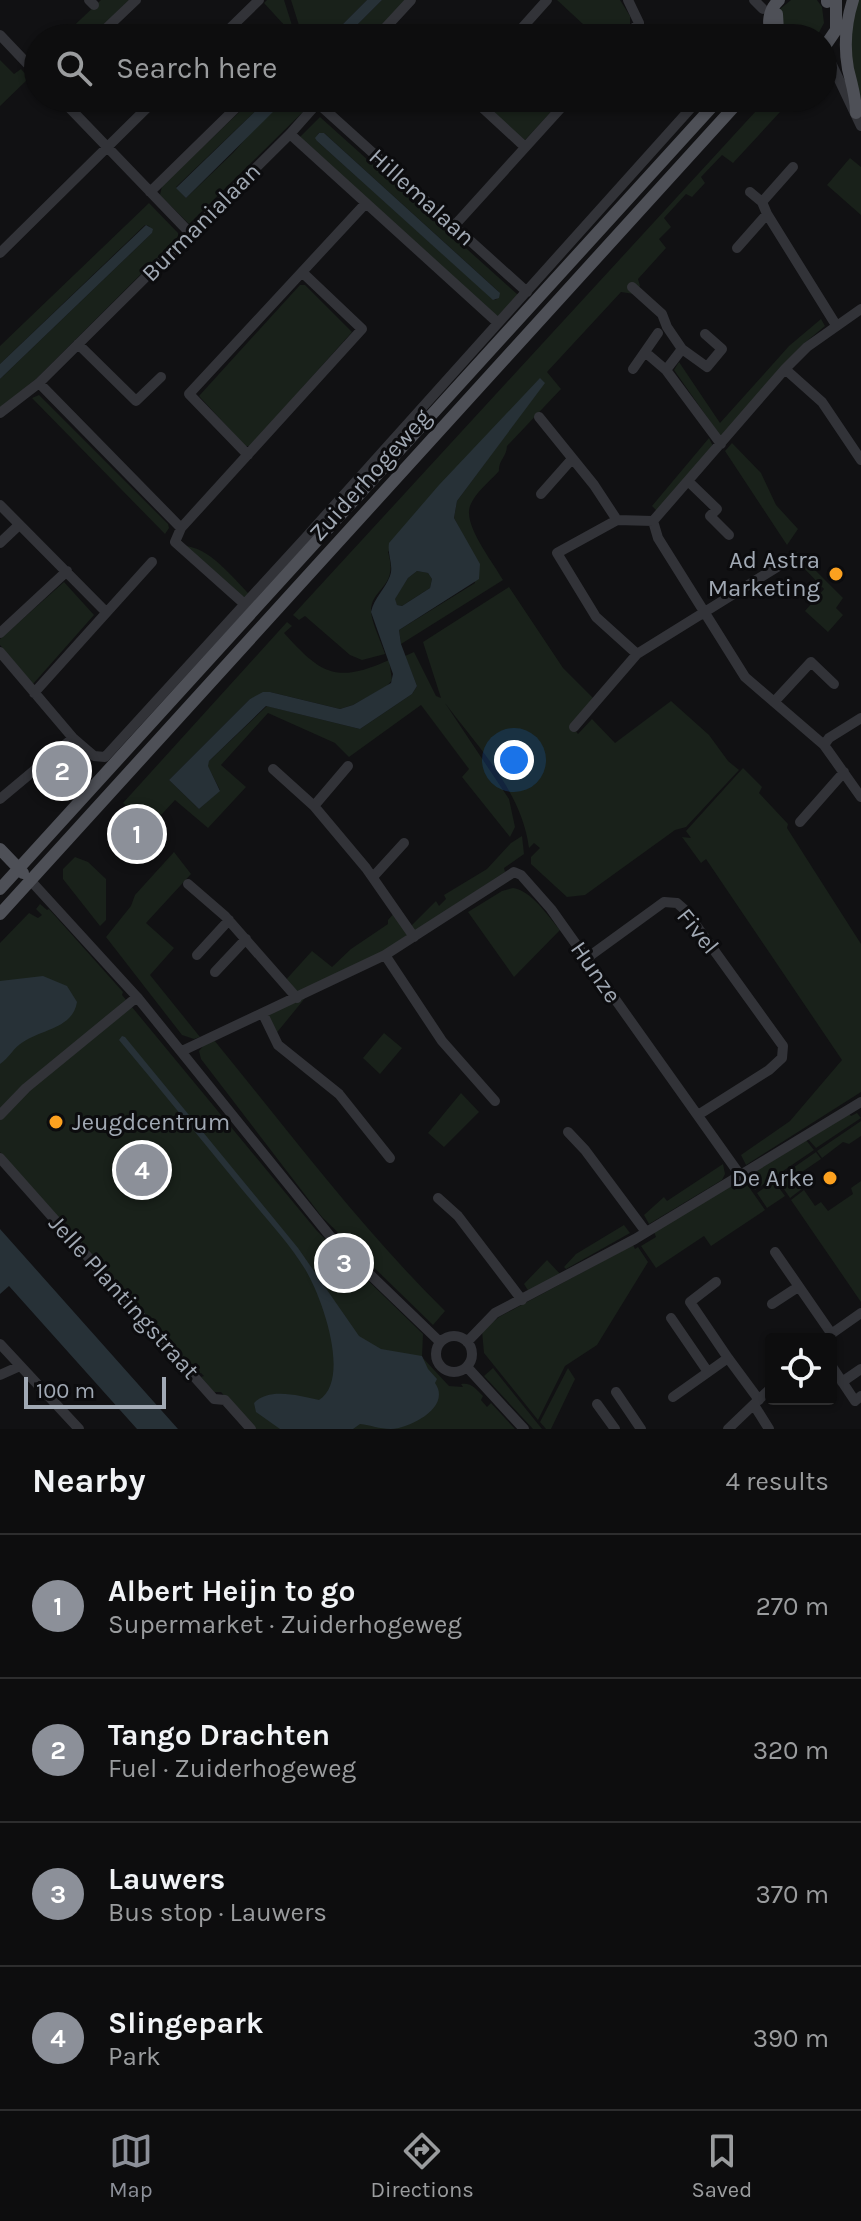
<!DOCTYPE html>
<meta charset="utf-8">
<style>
body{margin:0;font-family:Karla,sans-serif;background:#1b1b1c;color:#f1f3f6}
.controls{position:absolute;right:24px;bottom:24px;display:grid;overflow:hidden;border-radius:8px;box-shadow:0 2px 6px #0004}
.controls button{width:72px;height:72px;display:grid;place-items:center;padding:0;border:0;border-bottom:2px solid #2d2d2e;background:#0d0d0e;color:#f1f3f6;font:40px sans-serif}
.scale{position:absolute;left:24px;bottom:20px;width:142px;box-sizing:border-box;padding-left:8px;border:4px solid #a1a9b4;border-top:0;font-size:22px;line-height:28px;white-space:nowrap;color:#a1a9b4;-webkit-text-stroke:6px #0c0c0e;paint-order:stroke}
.you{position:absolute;left:514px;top:760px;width:28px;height:28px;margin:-20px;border:6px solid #fff;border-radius:50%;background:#1a73e8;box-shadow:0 0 0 12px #1a73e833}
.badge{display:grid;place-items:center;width:52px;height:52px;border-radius:50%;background:#8c9099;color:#fff;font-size:26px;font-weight:700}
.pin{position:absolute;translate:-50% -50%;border:4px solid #fff;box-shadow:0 2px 8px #0006}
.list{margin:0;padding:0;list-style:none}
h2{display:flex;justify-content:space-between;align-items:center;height:104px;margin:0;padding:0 32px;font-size:34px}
h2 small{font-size:26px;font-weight:400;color:#9a9c9e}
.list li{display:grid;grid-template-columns:52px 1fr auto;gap:24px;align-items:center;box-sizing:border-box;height:144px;padding:0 32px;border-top:2px solid #2d2d2e}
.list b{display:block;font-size:30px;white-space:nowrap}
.list p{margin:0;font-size:26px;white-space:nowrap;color:#9a9c9e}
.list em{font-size:26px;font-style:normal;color:#9a9c9e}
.icon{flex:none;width:44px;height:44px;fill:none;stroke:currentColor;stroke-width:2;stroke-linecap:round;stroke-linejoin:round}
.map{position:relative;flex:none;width:861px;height:1429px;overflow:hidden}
.search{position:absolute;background:#0d0d0e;box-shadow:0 2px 6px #0004;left:24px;right:24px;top:24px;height:88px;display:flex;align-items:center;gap:20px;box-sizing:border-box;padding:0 28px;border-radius:44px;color:#9a9c9e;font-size:30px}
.sheet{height:680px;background:#0d0d0e}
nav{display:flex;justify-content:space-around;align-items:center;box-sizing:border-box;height:112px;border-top:2px solid #2d2d2e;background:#0d0d0e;font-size:22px;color:#9a9c9e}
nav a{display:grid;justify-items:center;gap:4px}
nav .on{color:#8c9099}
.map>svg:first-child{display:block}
.green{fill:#19211a;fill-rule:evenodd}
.water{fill:#273137;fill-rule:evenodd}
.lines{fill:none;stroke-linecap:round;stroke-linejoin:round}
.minor{stroke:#323338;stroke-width:10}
.major{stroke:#4e5057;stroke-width:12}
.poi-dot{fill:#fca11f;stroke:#0c0c0e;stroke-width:3}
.labels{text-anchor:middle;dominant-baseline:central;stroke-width:6;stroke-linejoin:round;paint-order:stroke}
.street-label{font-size:24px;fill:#a1a9b4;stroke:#0c0c0e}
.poi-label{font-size:24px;fill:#a1a9b4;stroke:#0c0c0e;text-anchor:end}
</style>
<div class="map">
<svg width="861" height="1429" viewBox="0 0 861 1429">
<rect width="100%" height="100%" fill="#111113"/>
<path class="green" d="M101,0H129L97,31L91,27L79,38H61Z
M267,0H284L296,38L264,3Z
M291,0H367L329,38H303Z
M382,0H407L372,38H344Z
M557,0H620L630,16V26L619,38H598Z
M791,0H817L822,7L824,23L816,38H790L785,32L780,9Z
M855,0H861V100C847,64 849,38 855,0Z
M0,60L14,74L21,69L29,78L0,106Z
M254,98H269L176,187L186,198L233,153L280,100L278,98H304L310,105L189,224L160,195L162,186Z
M475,98H562V100L525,140H521Z
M768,98H793L733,163L722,155L701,177L705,183L692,197L686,194L664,218L671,227L659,239L666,248L638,279L640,286L634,294L621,292L547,372L561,389L507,446C507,456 498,461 499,471C489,482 475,493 470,506C463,525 493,562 503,580L401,644L399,630L475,583L465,539L454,518L457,501L544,383L388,552C399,588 371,588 371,611C372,624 381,641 385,654L362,660L350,655L305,616L299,620L293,615Z
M320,117L517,294V297L497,319L298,139ZM318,133H324L499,292L496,300L493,299L317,141Z
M850,158L861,167V215L827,185Z
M149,203L178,233V237L36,379L0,408V379L152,233L149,226L145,225L0,364V346Z
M300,285H305L352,332L250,446H245L199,396Z
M821,319L825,326L801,346L721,437L674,370L679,362L720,423L789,346Z
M39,395L168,524L169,528L165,534L32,398Z
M709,438L713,446L657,511L652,506Z
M732,443L761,473L776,505L798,529L787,545L725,451Z
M182,546C208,545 233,578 250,595L243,602Z
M797,552L843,598L836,608L843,615L828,632L805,611L824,589L801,565L795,554Z
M417,571L428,573L432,579L430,588L402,606L397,605L394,599L408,578Z
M64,582L94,615L33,684L0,645V639Z
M509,587L563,668L593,698L571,725L578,734L592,719L615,743L671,701L709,735L728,761L739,770L686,827L675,830L585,895L567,897L531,864V857L540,848L534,843L529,848C522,792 478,747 445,703L509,799L515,827L510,837L462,777L469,769L421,705L349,757L335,743L268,713L221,765L246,787L208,828L175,800L150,827L123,803L287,622L292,626L284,633C321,674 336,684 389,660L392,680L387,686L353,705L340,709L270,692L250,699L169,780L199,809L220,790L207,765L209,761L267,706L360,729L412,694L417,686L405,656L414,652L436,696L441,698L423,642Z
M743,768L762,787L759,793L788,824L787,828L861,944V1092L746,1165L741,1155L790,1121L842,1060L706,859L701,863L682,837L691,838L686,831Z
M522,836L524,854L504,868L505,872L415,931L411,926L436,901L439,906L446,899L444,895L487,869L511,843Z
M174,852L191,874L146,923L174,948L150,975L200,1037L194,1039L182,1035L106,937L131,906L135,895Z
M75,857L88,862L106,879V920L100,926L63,879V869Z
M513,888C532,891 547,915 560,930L514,977L468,912L502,891Z
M40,904L47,910L49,909L123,992L122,995L317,1231L423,1334L422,1357L449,1386L463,1387L461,1384C471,1382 476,1389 483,1396L481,1400L487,1407L491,1403L515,1429H254L221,1392H214L201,1377L204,1376L201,1373L196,1374L0,1152V943L29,913L38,918L42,915L36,909Z
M396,911L414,937L310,992L274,1036L263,1014L296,998L283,983L312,951L332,967L351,949L388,924V920Z
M384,1033L402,1048L380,1074L363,1058Z
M214,1040C289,1132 361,1228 445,1311L433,1325L322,1217L201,1059L199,1051L204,1045Z
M461,1093L479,1112L444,1147L428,1133Z
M857,1113L861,1118L816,1148L808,1139L849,1114L851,1116Z
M861,1121V1136L849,1144L843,1142L822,1158L817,1151Z
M806,1140L814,1150L755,1190L748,1181L754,1177L752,1173Z
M816,1152L821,1159L796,1176L803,1188L790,1198L777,1179Z
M723,1164L725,1174L722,1180L649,1224L644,1215L664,1197L667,1201Z
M774,1181L785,1196L767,1208L757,1193Z
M861,1181V1302L791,1200L804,1190L815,1206L821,1202L828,1211L853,1194L851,1188Z
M746,1183L765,1210L711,1246L704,1236L656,1268L641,1246L656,1237L654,1232L731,1186L734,1190Z
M624,1225L630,1233L566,1269L564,1267L576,1254Z
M633,1245L635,1249L638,1247L648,1262L597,1345L565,1366L538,1420L484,1353L482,1331L499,1317Z
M547,1260L562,1276L529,1292L524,1284Z
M493,1368L538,1424L542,1429H533L484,1376Z
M568,1368L575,1379L551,1429H546L540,1422Z"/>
<path class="water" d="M367,0H382L344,38H329Z
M269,98H278L280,105L186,198L176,188Z
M319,133H324L500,293L499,298L493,300L317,141L315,138Z
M146,225L153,229L152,233L0,379V364Z
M540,378L545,383L457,501L454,518L480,564L479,579L399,630L401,644L417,686L412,694L360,729L266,706L209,761L208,766L220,791L199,809L169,780L250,699L263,692H270L340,709L353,705L391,683L393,674L371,612C374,598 385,589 390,576C394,565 387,555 389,543L439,485ZM417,571L428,573L432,579L430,588L402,606L397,605L395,599L408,578Z
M43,976L67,986L77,1002C73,1028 43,1029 23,1042C14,1047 9,1058 0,1064V981Z
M122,1036L125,1037L298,1248L359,1336L381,1349L422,1356L428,1369L437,1379L435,1383C452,1407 410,1428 391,1429C379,1429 371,1425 360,1424L353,1429H280L256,1412L254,1403C270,1387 299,1396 319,1400C352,1379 321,1295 305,1269C287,1240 262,1214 240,1187C200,1138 160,1089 119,1040Z
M0,1229L178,1429H137L9,1286L0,1294Z"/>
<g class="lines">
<path class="minor" d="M89,0L94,5
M754,0L763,9
M0,35L38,75
M96,38L136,0
M220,38L259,0
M376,38L411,0
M513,38L547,0
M625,38L639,23L628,0
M824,48L861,126
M823,66L836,77
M60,98L189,232
M312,98L527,292
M472,98L525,147
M290,134L498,323
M150,192L246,98
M750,192L762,202L767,214L836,325
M762,202L793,167
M454,226L570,98
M737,248L767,214
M0,253L157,98
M632,287L662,314L667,327L682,349L666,370L721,444
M78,344L136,401L161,377
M682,349L707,367L722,349L705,334
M645,352L666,370
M633,369L658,333
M785,369L822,402L861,460
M39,383L181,528L175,542L240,600
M0,413L39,383L290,134L322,98
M539,417L594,485L617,520
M248,455L189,394L366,203
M689,482L717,509L710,516L729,535
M541,494L572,459
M0,505L106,612
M653,521L658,538L745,677L824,745L861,797
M653,521L785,369L807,347L861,309
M181,528L362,329L303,273
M0,543L19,525
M0,633L67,571
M0,652L73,738
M637,654L596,617L557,553L617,520L653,521
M34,693L152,562
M774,702L811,662L834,684
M574,727L637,654L782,564
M824,745L829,738L861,718
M273,769L314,806L366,868L414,937
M0,799L73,738L94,756L105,757L306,537L700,98
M314,806L348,766
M800,822L844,772
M373,877L404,843
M31,881L137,997L330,1236L440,1342
M188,884L225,916L297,998
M197,955L229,920
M385,955L442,1041L495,1101
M587,958L664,902L677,903L685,910L783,1046L782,1058L769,1070L698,1115
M215,972L246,939
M263,1014L278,1045L339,1094L390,1158
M182,1051L385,955L514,872L521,875L551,909L740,1175
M0,1115L26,1088L137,997
M568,1132L585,1150L646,1232
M0,1158L214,1399L225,1400L251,1429
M438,1198L458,1216L522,1300
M775,1252L831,1333
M716,1282L690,1302L728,1358
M772,1304L798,1287
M671,1318L708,1372
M436 1354a18 18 0 1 1 36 0a18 18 0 1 1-36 0Z
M824,1339L861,1313
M467,1342L495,1313L635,1239L861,1102
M0,1344L79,1429
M831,1365L855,1401L861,1396
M467,1367L524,1429
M0,1375L20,1366
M842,1382L861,1369
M616,1392L641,1429
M673,1397L728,1358L759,1400
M597,1404L615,1429
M754,1405L769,1429
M728,1429L771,1388"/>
<path class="major" d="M853,0C846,22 844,47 848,69C852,85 856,97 856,113
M827,2V0
M777,14L778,31L782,38
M772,38C767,24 768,10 779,0
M823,49L836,30V0
M0,849L23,873
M0,889L720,98
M0,914L742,98"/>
</g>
<g class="poi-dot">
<circle cx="836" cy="574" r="8"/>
<circle cx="56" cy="1122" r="8"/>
<circle cx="830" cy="1178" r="8"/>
</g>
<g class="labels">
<g class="street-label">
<text transform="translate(422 197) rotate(42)">Hillemalaan</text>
<text transform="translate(201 222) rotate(-45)">Burmanialaan</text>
<text transform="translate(370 475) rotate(-48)">Zuiderhogeweg</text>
<text transform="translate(698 931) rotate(51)">Fivel</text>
<text transform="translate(596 972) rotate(55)">Hunze</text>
<text transform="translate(124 1297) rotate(48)">Jelle Plantingstraat</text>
</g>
<g class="poi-label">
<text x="820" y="560">Ad Astra<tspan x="820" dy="28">Marketing</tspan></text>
<text x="72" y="1122" text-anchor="start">Jeugdcentrum</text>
<text x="814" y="1178">De Arke</text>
</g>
</g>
</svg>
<div class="controls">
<button><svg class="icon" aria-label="locate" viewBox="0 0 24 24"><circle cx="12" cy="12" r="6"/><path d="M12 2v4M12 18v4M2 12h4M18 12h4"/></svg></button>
</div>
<div class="scale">100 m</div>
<div class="you"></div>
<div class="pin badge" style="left:137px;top:834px">1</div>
<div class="pin badge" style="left:62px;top:771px">2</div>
<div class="pin badge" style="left:344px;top:1263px">3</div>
<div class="pin badge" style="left:142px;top:1170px">4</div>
<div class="search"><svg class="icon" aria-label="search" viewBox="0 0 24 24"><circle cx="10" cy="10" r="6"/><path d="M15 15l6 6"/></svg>Search here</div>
</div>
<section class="sheet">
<h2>Nearby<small>4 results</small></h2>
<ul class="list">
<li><span class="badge">1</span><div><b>Albert Heijn to go</b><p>Supermarket · Zuiderhogeweg</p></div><em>270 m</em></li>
<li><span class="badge">2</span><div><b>Tango Drachten</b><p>Fuel · Zuiderhogeweg</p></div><em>320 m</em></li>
<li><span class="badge">3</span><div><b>Lauwers</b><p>Bus stop · Lauwers</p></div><em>370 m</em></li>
<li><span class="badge">4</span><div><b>Slingepark</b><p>Park</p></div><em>390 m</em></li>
</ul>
</section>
<nav>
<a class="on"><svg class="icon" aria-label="map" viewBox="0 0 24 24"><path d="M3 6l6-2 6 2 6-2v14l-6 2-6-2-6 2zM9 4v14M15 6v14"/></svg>Map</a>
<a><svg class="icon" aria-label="directions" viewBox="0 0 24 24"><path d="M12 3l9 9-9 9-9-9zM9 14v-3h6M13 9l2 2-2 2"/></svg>Directions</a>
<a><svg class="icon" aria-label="saved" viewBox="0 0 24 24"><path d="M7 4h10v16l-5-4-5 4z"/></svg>Saved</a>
</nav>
